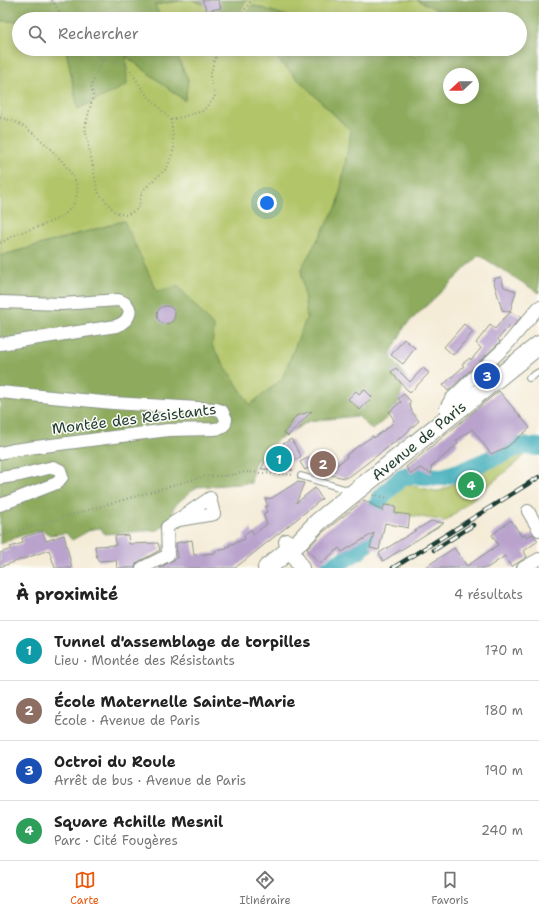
<!DOCTYPE html>
<html lang="fr">
<meta charset="utf-8">
<style>
body{margin:0;font-family:"Shantell Sans",sans-serif;background:#f6f6f6;color:#222}
.compass{position:absolute;left:443px;top:68px;width:36px;height:36px;border-radius:50%;background:#fff;box-shadow:0 2px 10px #0003;rotate:248deg}
.you{position:absolute;left:267px;top:203px;width:14px;height:14px;margin:-10px;border:3px solid #fff;border-radius:50%;background:#1a73e8;box-shadow:0 0 0 6px #1a73e833}
.badge{display:grid;place-items:center;width:26px;height:26px;border-radius:50%;background:#ea580c;color:#fff;font-size:13px;font-weight:700}
.pin{position:absolute;translate:-50% -50%;border:2px solid #fff;box-shadow:0 1px 4px #0006}
.list{margin:0;padding:0;list-style:none}
h2{display:flex;justify-content:space-between;align-items:center;height:52px;margin:0;padding:0 16px;font-size:17px}
h2 small{font-size:13px;font-weight:400;color:#767676}
.list li{display:grid;grid-template-columns:26px 1fr auto;gap:12px;align-items:center;box-sizing:border-box;height:60px;padding:0 16px;border-top:1px solid #e0e0e0}
.list b{display:block;font-size:15px;white-space:nowrap}
.list p{margin:0;font-size:13px;white-space:nowrap;color:#767676}
.list em{font-size:13px;font-style:normal;color:#767676}
.icon{flex:none;width:22px;height:22px;fill:none;stroke:currentColor;stroke-width:2;stroke-linecap:round;stroke-linejoin:round}
.map{position:relative;flex:none;width:539px;height:568px;overflow:hidden}
.search{position:absolute;background:#fff;box-shadow:0 2px 10px #0003;left:12px;right:12px;top:12px;height:44px;display:flex;align-items:center;gap:10px;box-sizing:border-box;padding:0 14px;border-radius:22px;color:#767676;font-size:15px}
.sheet{height:292px;background:#fff}
nav{display:flex;justify-content:space-around;align-items:center;box-sizing:border-box;height:56px;border-top:1px solid #e0e0e0;background:#fff;font-size:11px;color:#767676}
nav a{display:grid;justify-items:center;gap:2px}
nav .on{color:#ea580c}
.map>svg:first-child{display:block}
.green{fill:#b2c569;stroke:#68814e}
.forest{fill:#8daa5d;stroke:#567448;fill-rule:evenodd}
.lines{fill:none;stroke-linecap:round;stroke-linejoin:round}
.river{stroke:#3dacba;stroke-width:18}
.building{fill:#b9a3cd}
.lane-casing{stroke:#8a9486;stroke-width:8}
.street-casing{stroke:#8a9486;stroke-width:14}
.secondary-casing{stroke:#8a9486;stroke-width:18}
.primary-casing{stroke:#8a9486;stroke-width:20}
.path{stroke:#8a9486;stroke-width:2;stroke-dasharray:1 3;stroke-linecap:butt}
.lane{stroke:#fff;stroke-width:6}
.street{stroke:#fff;stroke-width:12}
.secondary{stroke:#fff;stroke-width:16}
.primary{stroke:#fff;stroke-width:18}
.rail-casing{stroke:#1f3d34;stroke-width:4.5}
.rail{stroke:#fdfcf7;stroke-width:3;stroke-dasharray:9;stroke-linecap:butt}
.labels{text-anchor:middle;dominant-baseline:central;stroke-width:3;stroke-linejoin:round;paint-order:stroke}
.street-label{font-size:15px;fill:#1f3d34;stroke:#fdfcf7}
</style>
<div class="map">
<svg width="539" height="568" viewBox="0 0 539 568">
<rect width="100%" height="100%" fill="#fdfcf7"/>
<filter id="ink" filterUnits="userSpaceOnUse"><feTurbulence type="fractalNoise" baseFrequency=".025" numOctaves="2"/><feDisplacementMap in="SourceGraphic" scale="8" xChannelSelector="R" yChannelSelector="G"/><feConvolveMatrix kernelMatrix="1 2 1 2 8 2 1 2 1" color-interpolation-filters="sRGB"/></filter>
<filter id="wash" filterUnits="userSpaceOnUse"><feTurbulence type="fractalNoise" baseFrequency=".012" numOctaves="4" result="noise"/><feDisplacementMap in="SourceGraphic" scale="16" xChannelSelector="R" yChannelSelector="G"/><feGaussianBlur stdDeviation="0.9" result="paint"/><feColorMatrix in="noise" values="0 0 0 0 0 0 0 0 0 0 0 0 0 0 0 0 0 1.4 0 .05"/><feComposite in="paint" operator="in"/></filter>
<g filter="url(#wash)">
<rect width="100%" height="100%" fill="#f5ecd8"/>
<path class="green" d="M184,0H192L236,16L247,0H417L449,15L450,19H296L252,5L246,19H161L154,5Z
M0,21H19V49H66L78,109L126,56L184,100L188,80L174,49H267L351,131L338,204L301,269L307,317L282,379L250,405L212,346L129,340L124,221L0,256Z
M390,49H426L416,57Z
M527,449H530L524,456L446,521L401,514L395,515L396,506L387,505C390,495 396,488 407,484L435,491H440L516,451Z"/>
<path class="forest" d="M0,0H184L155,5L161,19H19V21H0Z
M192,0H247L236,16Z
M417,0H539V293L479,255L462,272L405,326L390,355L406,378L395,411L372,430L358,416L309,421L277,440L254,464L251,483L197,487L182,499L173,508L172,520L158,530L104,534L101,528L92,529L72,540L66,533L50,535L42,530L20,536L0,544V256L124,221L157,291L178,286L214,327L212,346L250,405L282,379L307,317L301,269L338,204L351,131L267,49H390L416,57L426,49H520V19H450L448,15ZM449,74H473V98H449Z
M252,5L296,19H246Z
M66,49H174L188,80L185,101L126,56L127,85L78,109Z"/>
<g class="lines">
<path class="river" d="M330,568L360,550L365,545L371,533L380,498L402,477L409,475L442,477L465,470L518,447L526,446L539,447"/>
</g>
<g id="blocks">
<path class="building" d="M202,0H218L221,8L207,11Z
M501,277L504,287L516,291L510,312L502,310L493,279Z
M157 315a9 9 0 1 1 18 0a9 9 0 1 1-18 0Z
M511,312L521,317L512,327L510,325L498,339L500,342L448,391L443,385L464,366L462,364L470,358L471,360L481,348L476,343L490,325L495,329L504,318Z
M464,324L473,332L453,355L444,347Z
M404,339L415,348L403,364L391,355Z
M396,368L410,382L423,368L429,373L410,393L391,372Z
M364,389L372,397L360,410L348,399L356,391L359,394Z
M499,391L530,428L507,447L491,454L472,429L456,441L458,444L431,467L432,474L420,468L411,474L406,467Z
M404,394L411,402L409,403L412,412L419,421L404,435L350,476L345,478L316,472L312,466L305,470L300,462L307,458L337,465L347,457L346,455L361,444L373,436L374,438L391,425L394,420L389,412L401,402L398,399Z
M312,411L288,436L284,433L296,416Z
M291,439L301,456L293,462L287,460L280,446Z
M267,458L293,470L261,469Z
M297,482L304,483L296,503L315,488L322,499L235,568H159L177,558L176,543L192,540L194,555L215,553V551L227,549L226,547L230,546L229,545L245,539L244,535L251,529L253,535L267,524L263,514L267,512L265,507L268,506L265,499L272,498Z
M364,500L383,511L384,505L396,506L395,513L410,515L408,528L385,523L379,550L370,548L374,533L342,552L339,548L320,564L307,549L322,533Z
M511,520L522,537L525,534L526,537L533,534L538,541L524,551L527,557L511,567L505,556L487,568H424L454,548L467,566L498,545L492,535Z
M431,521L444,523L383,561L379,553Z
M42,531L46,541L64,535L72,568H55L49,550L0,567V553L11,549L10,547L23,543L22,538Z
M128,535L129,544L158,543L160,550L138,562L136,564L135,568H117L116,560L98,561L96,554L95,546L116,545L115,536Z"/>
</g>
</g>
<g filter="url(#ink)">
<use href="#blocks" fill-opacity="0" stroke="#8a9486" stroke-width="1"/>
<g class="lines">
<defs>
<path id="lane" d="M529,378L539,372
M301,476L351,491"/>
<path id="street" d="M0,302L62,304L118,300C136,305 131,321 116,326L0,344
M0,392L113,403L216,409L222,411L226,419L225,424L221,428L214,429L168,430L13,450L0,453
M446,419V408L451,399L505,347L539,307
M0,478L20,475L53,467L60,470L62,477L57,483L0,505
M528,511L539,530
M142,568L168,555L167,527L210,498L214,514L179,520
M523,568L539,559"/>
<path id="secondary" d="M287,542L301,568"/>
<path id="primary" d="M267,568L300,541L318,522L355,492L539,345"/>
</defs>
<use href="#lane" class="lane-casing"/>
<use href="#street" class="street-casing"/>
<use href="#secondary" class="secondary-casing"/>
<use href="#primary" class="primary-casing"/>
<path class="path" d="M52,0L64,19
M238,19L252,0
M89,49L103,59L127,65L144,92L171,120L174,149L167,168L142,191L138,209L126,215L115,212L98,192L85,128L93,96L91,86L103,59
M0,118C8,119 16,122 23,126C38,135 76,171 77,187C78,196 75,203 69,210C57,223 35,227 19,233C13,236 6,240 0,243
M171,120L203,111L215,97L210,77L214,61L220,49
M373,495L389,498
M0,536L205,476H225L246,472L294,475"/>
<use href="#lane" class="lane"/>
<use href="#street" class="street"/>
<use href="#secondary" class="secondary"/>
<use href="#primary" class="primary"/>
<defs>
<path id="rail" d="M434,550L473,525
M393,568L539,477"/>
</defs>
<use href="#rail" class="rail-casing"/>
<use href="#rail" class="rail"/>
</g>
</g>
<g class="labels">
<g class="street-label">
<text transform="translate(134 419) rotate(-7)">Montée des Résistants</text>
<text transform="translate(419 441) rotate(-39)">Avenue de Paris</text>
</g>
</g>
</svg>
<svg class="compass" viewBox="-18 -18 36 36"><path d="M0-13l5 13h-10z" fill="#e53935"/><path d="M0 13l5-13h-10z" fill="#767676"/></svg>
<div class="you"></div>
<div class="pin badge" style="left:279px;top:459px;background:#0f9aa8">1</div>
<div class="pin badge" style="left:323px;top:464px;background:#8d6e63">2</div>
<div class="pin badge" style="left:487px;top:376px;background:#1a4fb4">3</div>
<div class="pin badge" style="left:471px;top:485px;background:#2e9e5b">4</div>
<div class="search"><svg class="icon" aria-label="search" viewBox="0 0 24 24"><circle cx="10" cy="10" r="6"/><path d="M15 15l6 6"/></svg>Rechercher</div>
</div>
<section class="sheet">
<h2>À proximité<small>4 résultats</small></h2>
<ul class="list">
<li><span class="badge" style="background:#0f9aa8">1</span><div><b>Tunnel d'assemblage de torpilles</b><p>Lieu · Montée des Résistants</p></div><em>170 m</em></li>
<li><span class="badge" style="background:#8d6e63">2</span><div><b>École Maternelle Sainte-Marie</b><p>École · Avenue de Paris</p></div><em>180 m</em></li>
<li><span class="badge" style="background:#1a4fb4">3</span><div><b>Octroi du Roule</b><p>Arrêt de bus · Avenue de Paris</p></div><em>190 m</em></li>
<li><span class="badge" style="background:#2e9e5b">4</span><div><b>Square Achille Mesnil</b><p>Parc · Cité Fougères</p></div><em>240 m</em></li>
</ul>
</section>
<nav>
<a class="on"><svg class="icon" aria-label="map" viewBox="0 0 24 24"><path d="M3 6l6-2 6 2 6-2v14l-6 2-6-2-6 2zM9 4v14M15 6v14"/></svg>Carte</a>
<a><svg class="icon" aria-label="directions" viewBox="0 0 24 24"><path d="M12 3l9 9-9 9-9-9zM9 14v-3h6M13 9l2 2-2 2"/></svg>Itinéraire</a>
<a><svg class="icon" aria-label="saved" viewBox="0 0 24 24"><path d="M7 4h10v16l-5-4-5 4z"/></svg>Favoris</a>
</nav>
